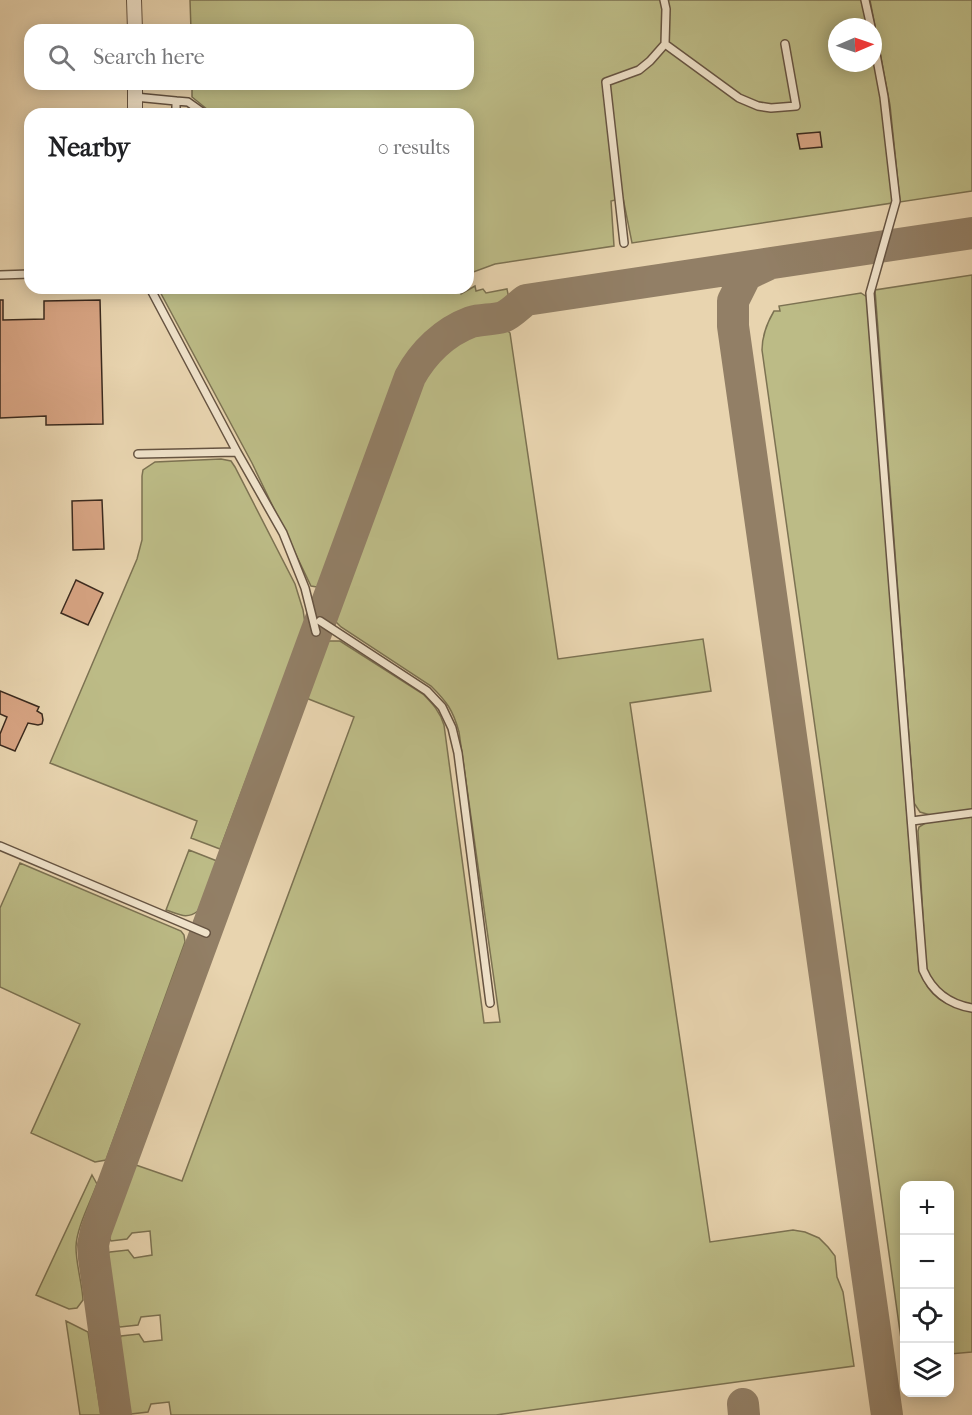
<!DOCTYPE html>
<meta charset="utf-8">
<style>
body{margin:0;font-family:"IM FELL French Canon",serif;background:#f2f2f2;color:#202124}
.controls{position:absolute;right:18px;bottom:18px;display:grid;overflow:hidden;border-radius:12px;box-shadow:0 3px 15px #0003}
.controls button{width:54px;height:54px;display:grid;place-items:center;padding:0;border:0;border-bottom:2px solid #e0e0e0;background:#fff;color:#202124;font:30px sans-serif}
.compass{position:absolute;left:828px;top:18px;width:54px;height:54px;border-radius:50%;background:#fff;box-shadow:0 3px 15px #0003;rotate:88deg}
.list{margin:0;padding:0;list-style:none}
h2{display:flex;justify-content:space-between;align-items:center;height:78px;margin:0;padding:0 24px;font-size:26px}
h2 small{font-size:20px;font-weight:400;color:#757577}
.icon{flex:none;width:33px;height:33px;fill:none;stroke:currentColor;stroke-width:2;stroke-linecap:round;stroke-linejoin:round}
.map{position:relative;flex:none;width:972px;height:1415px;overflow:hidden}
.search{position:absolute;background:#fff;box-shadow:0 3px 15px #0003;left:24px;top:24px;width:450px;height:66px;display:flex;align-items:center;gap:15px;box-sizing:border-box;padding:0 21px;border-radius:18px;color:#757577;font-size:22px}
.panel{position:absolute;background:#fff;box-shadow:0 3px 15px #0003;left:24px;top:108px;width:450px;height:186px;border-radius:18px}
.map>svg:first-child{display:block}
.green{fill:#bcbb86;stroke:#7c7252;stroke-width:1.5}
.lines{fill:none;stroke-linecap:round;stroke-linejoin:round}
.taxiway{stroke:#927f66;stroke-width:32}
.building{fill:#d7a483;stroke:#3b2a1e;stroke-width:1.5}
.lane-casing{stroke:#665442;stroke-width:10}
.street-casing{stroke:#665442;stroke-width:16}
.lane{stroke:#f0e3cb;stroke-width:7}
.street{stroke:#f0e3cb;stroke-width:14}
</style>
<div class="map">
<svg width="972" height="1415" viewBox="0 0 972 1415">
<rect width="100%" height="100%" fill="#e8d4af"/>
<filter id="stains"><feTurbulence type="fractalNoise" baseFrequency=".00333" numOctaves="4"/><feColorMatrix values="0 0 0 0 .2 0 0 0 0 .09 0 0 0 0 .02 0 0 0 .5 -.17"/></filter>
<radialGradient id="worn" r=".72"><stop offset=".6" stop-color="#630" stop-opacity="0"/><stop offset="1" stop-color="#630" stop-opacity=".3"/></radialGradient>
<path class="green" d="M190,0H862L868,27H837V63H873V53L879,85L892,184V203L632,243L623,198L611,201L614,246L495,264L468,274V114H213L192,97V84H468V30H191Z
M870,0H972V191L900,202L890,105Z
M972,275V810L930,815L920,812L914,803L875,290Z
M475,286L476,291L483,289L486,293L507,289C508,295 511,303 507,307C500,315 484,313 475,315C444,323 422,347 405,374L356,507L349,506L320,586L317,587L311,586L252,463L158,288H445L452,293L458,289L461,294Z
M861,293L867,297L919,970C929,997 944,1006 972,1011V1352L950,1354V1186H904V1360L762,350C762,336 767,323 774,311H780L779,306Z
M485,324L503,326L510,333L558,659L703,639L711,691L630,703L710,1242L793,1230L805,1232L819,1238L828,1247L835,1256L837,1277L843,1292L854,1366L496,1415H171L169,1402L151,1404L148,1412L131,1414L128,1413L119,1341L121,1336L139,1334L144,1342L162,1340L160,1315L141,1317L138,1325L120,1327L116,1324L107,1254L110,1252L128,1250L134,1258L152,1255L150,1231L132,1233L127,1239L111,1241L108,1236L133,1164L182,1181L354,717L306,698L326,641H340L423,694C433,704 440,712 444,725L484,1023L500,1022L459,732C453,710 447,702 431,686L341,627L334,620L373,514L366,511L414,382C431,349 450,335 485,324Z
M221,459L231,461L235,467L295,584L303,610L305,623L220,849L191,838L197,821L50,763L137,559L142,540V476L143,470L155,462Z
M972,816V1004C951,1001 932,989 926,968L918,831L919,827L927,822Z
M189,850L217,861L198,911C186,920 179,914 166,910Z
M20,863L181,931L184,935L185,942L106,1160L95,1162L31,1133L80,1024L0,987V908Z
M92,1175L97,1184C91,1201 76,1229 76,1247C76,1265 82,1282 83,1300L77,1308L69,1309L36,1295Z
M66,1321L88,1332L101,1415H80Z"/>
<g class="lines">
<path class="taxiway" d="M771,263L746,275L733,301V326L887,1415
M743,1404L744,1415
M116,1415L94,1258L93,1245L96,1231L410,377C423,353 444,332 471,322C481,319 493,320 503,317C511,314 519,305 526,300L972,233"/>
</g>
<path class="building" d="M820,132L822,147L800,149L797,134Z
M0,300H3V320L44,319V301L100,300L103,424L46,425V416L0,418Z
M102,500L104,549L73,550L72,501Z
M76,580L103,593L88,625L61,613Z
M0,691L39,707L37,711L42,714L43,720L42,724L38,725L28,723L15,751L0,745V734L7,717L0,714Z"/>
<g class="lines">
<defs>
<path id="lane" d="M865,0L871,27
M873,38L884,97L896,201L870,293L923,970C932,991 948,1004 972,1008
M665,44L739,98L758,106L771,108L796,106L785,44
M135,97L176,101V114
M176,101L188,102L205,114
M624,243L606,82L639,70L650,61L665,44L666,9L664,0
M0,275L30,274
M150,288L237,452L283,533L305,588L316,632
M138,454L237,452
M320,621L427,691L442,707L452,728L458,753L490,1003
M912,821L972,813
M0,846L206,933"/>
<path id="street" d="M134,0L135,30
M135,84V114"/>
</defs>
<use href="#lane" class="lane-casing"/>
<use href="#street" class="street-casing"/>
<use href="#lane" class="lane"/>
<use href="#street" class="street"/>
</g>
<rect width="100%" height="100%" filter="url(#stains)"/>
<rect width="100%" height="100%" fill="url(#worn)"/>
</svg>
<div class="controls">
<button>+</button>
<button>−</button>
<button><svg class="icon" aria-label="locate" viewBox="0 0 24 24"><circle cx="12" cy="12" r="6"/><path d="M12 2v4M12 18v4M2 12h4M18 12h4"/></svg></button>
<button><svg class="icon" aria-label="layers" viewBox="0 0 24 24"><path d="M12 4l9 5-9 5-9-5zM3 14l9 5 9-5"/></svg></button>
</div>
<svg class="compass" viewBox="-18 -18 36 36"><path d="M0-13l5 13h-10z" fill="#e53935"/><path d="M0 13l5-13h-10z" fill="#757577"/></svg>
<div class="search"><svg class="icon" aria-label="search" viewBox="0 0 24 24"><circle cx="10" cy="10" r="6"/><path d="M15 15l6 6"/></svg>Search here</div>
<section class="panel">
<h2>Nearby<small>0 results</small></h2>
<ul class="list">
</ul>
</section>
</div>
